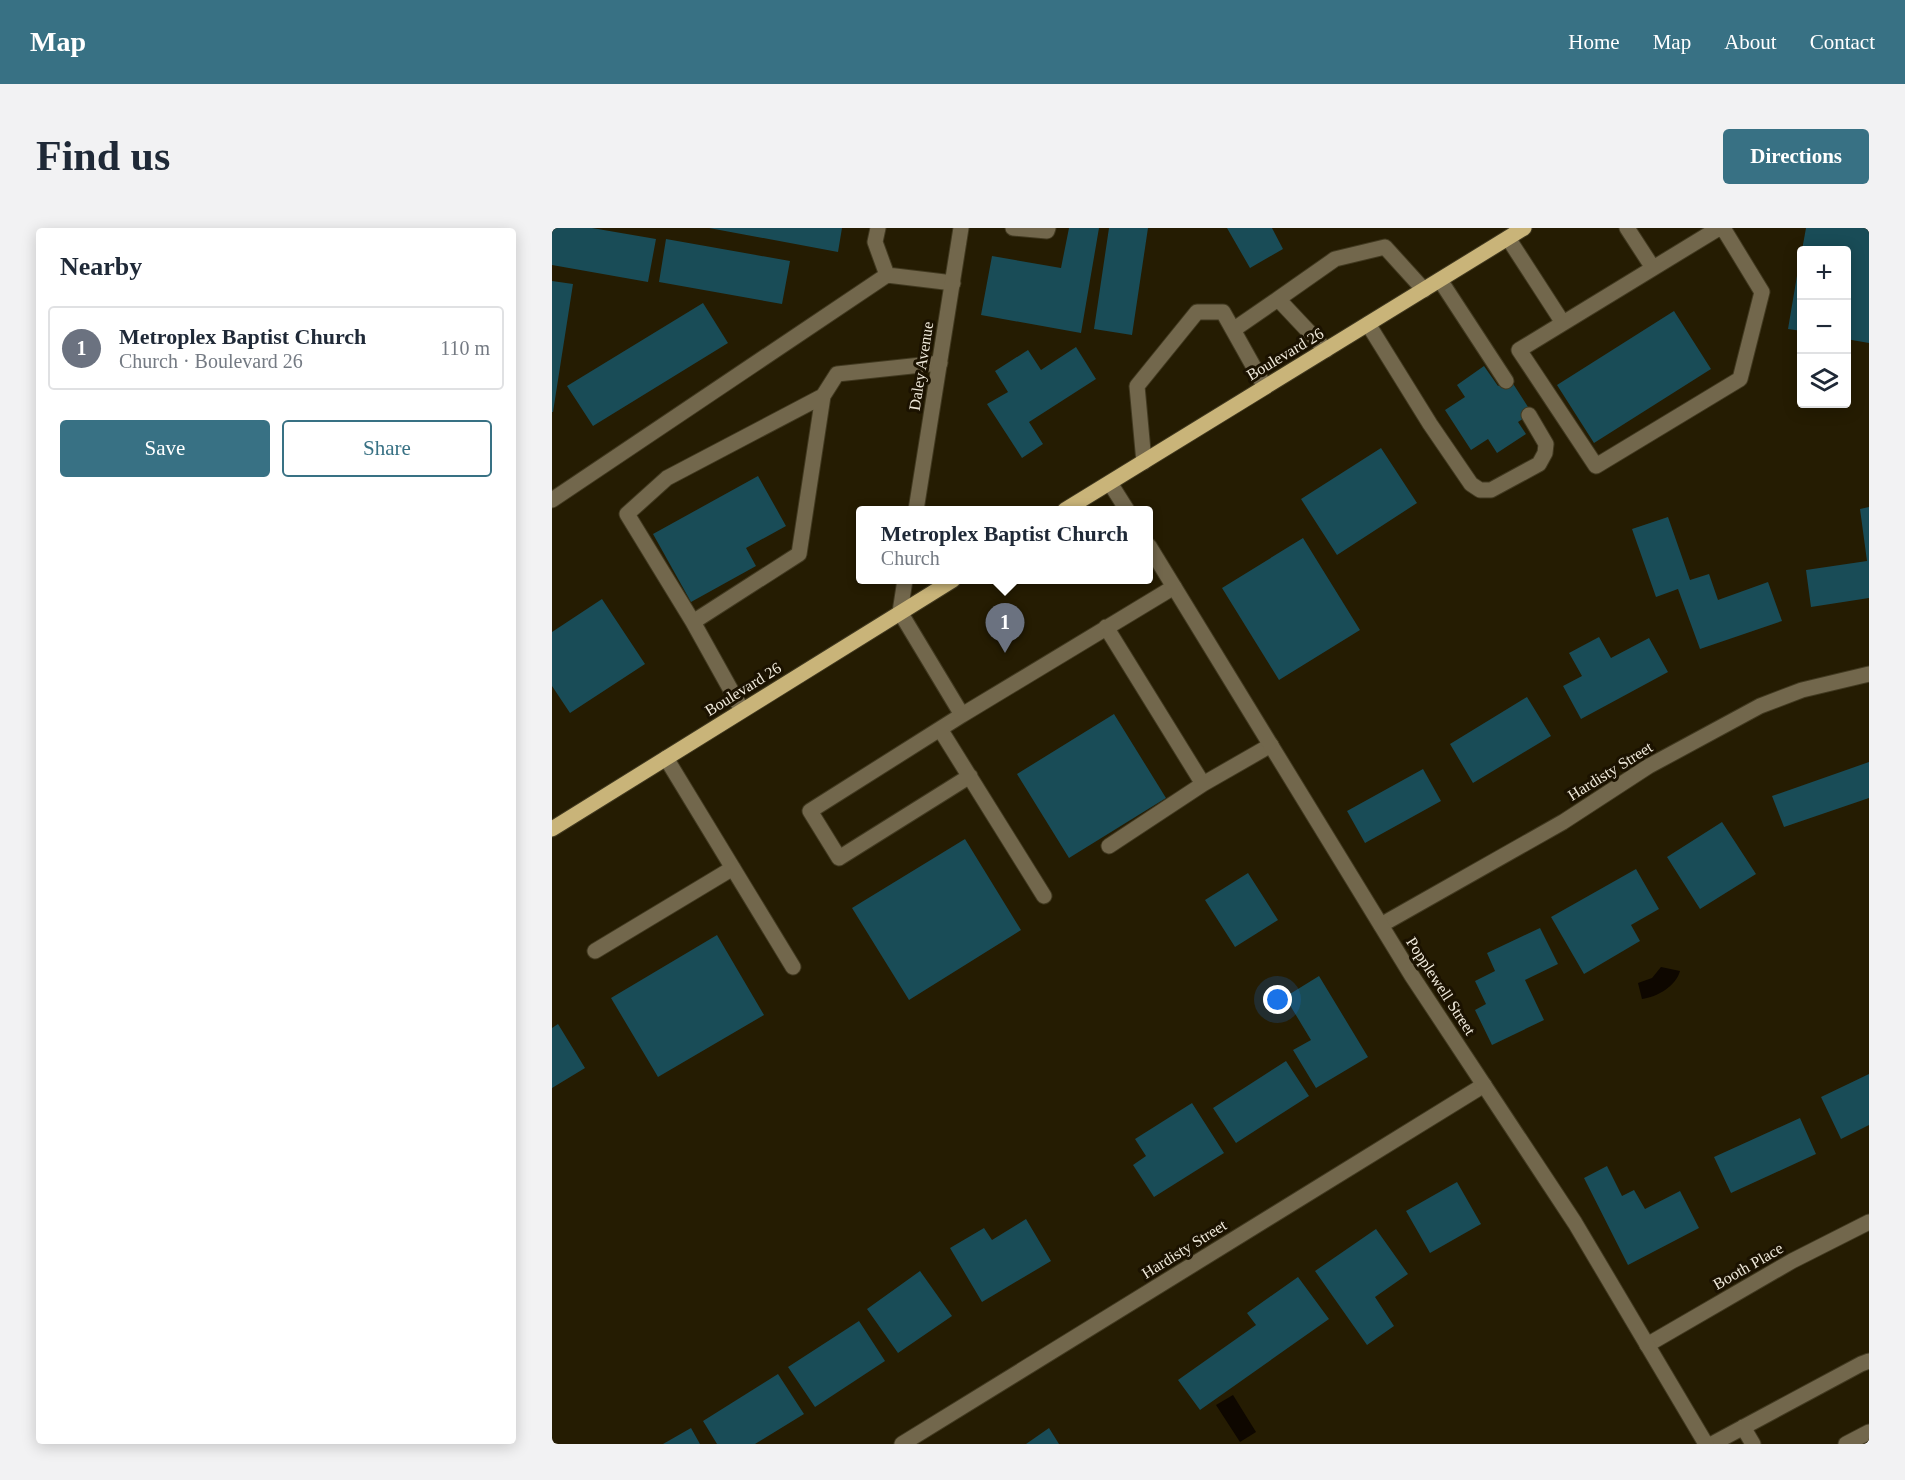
<!DOCTYPE html>
<meta charset="utf-8">
<style>
body{margin:0;font-family:"Times New Roman",serif;background:#f2f2f3;color:#1f2937}
.controls{position:absolute;right:18px;top:18px;display:grid;overflow:hidden;border-radius:6px;box-shadow:0 3px 15px #0003}
.controls button{width:54px;height:54px;display:grid;place-items:center;padding:0;border:0;border-bottom:2px solid #e0e1e3;background:#fff;color:#1f2937;font:30px sans-serif}
.you{position:absolute;left:726px;top:772px;width:21px;height:21px;margin:-15px;border:4px solid #fff;border-radius:50%;background:#1a73e8;box-shadow:0 0 0 9px #1a73e833}
.badge{display:grid;place-items:center;width:39px;height:39px;border-radius:50%;background:#387184;color:#fff;font-size:20px;font-weight:700}
.pin{position:absolute;translate:-50% -50px;filter:drop-shadow(0 2px 3px #0008)}
.pin::after{content:'';position:absolute;top:32px;width:21px;height:18px;background:inherit;clip-path:polygon(0 0,100% 0,50% 100%)}
.popup{position:absolute;left:304px;top:278px;width:297px;height:78px;box-sizing:border-box;display:grid;place-content:center;border-radius:6px;background:#fff;filter:drop-shadow(0 2px 4px #0005);font-size:20px;white-space:nowrap;color:#747a83}
.popup b{font-size:22px;color:#1f2937}
.popup::after{content:'';position:absolute;left:50%;top:100%;margin-left:-12px;border:12px solid transparent;border-top-color:#fff}
.list{margin:0;padding:0;list-style:none}
h2{display:flex;justify-content:space-between;align-items:center;height:78px;margin:0;padding:0 24px;font-size:26px}
h2 small{font-size:20px;font-weight:400;color:#747a83}
.list li{display:grid;grid-template-columns:39px 1fr auto;gap:18px;align-items:center;box-sizing:border-box;height:84px;margin:0 12px 12px;padding:0 12px;border:2px solid #e0e1e3;border-radius:6px}
.list b{display:block;font-size:22px;white-space:nowrap}
.list p{margin:0;font-size:20px;white-space:nowrap;color:#747a83}
.list em{font-size:20px;font-style:normal;color:#747a83}
.actions{display:flex;gap:12px;padding:18px 24px}
.actions a{flex:1;padding:14px 0;border:2px solid #387184;border-radius:6px;text-align:center;font-size:21px;color:#387184}
.actions .main{background:#387184;color:#fff}
.icon{flex:none;width:33px;height:33px;fill:none;stroke:currentColor;stroke-width:2;stroke-linecap:round;stroke-linejoin:round}
.map{position:relative;flex:none;width:1317px;height:1216px;overflow:hidden;border-radius:6px}
header{display:flex;align-items:center;gap:36px;box-sizing:border-box;height:84px;padding:0 30px;background:#387184;color:#fff}
header strong{font-size:28px}
nav{display:flex;gap:33px;margin-inline-start:auto;font-size:21px}
.intro{display:flex;align-items:center;justify-content:space-between;box-sizing:border-box;height:144px;padding:0 36px}
h1{margin:0;font-size:42px}
.button{padding:15px 27px;border-radius:6px;background:#387184;color:#fff;font-size:21px;font-weight:700}
main{display:flex;gap:36px;padding:0 36px}
aside{flex:1;background:#fff;border-radius:6px;box-shadow:0 3px 15px #0003}
.map>svg:first-child{display:block}
.water{fill:#0e0700}
.building{fill:#194c57}
.lines{fill:none;stroke-linecap:round;stroke-linejoin:round}
.service-casing{stroke:#413920;stroke-width:17}
.minor-casing{stroke:#413920;stroke-width:17}
.tertiary-casing{stroke:#413920;stroke-width:17}
.primary-casing{stroke:#413920;stroke-width:17}
.service{stroke:#72674c;stroke-width:15}
.minor{stroke:#72674c;stroke-width:15}
.tertiary{stroke:#72674c;stroke-width:15}
.primary{stroke:#c9b479;stroke-width:15}
.labels{text-anchor:middle;dominant-baseline:central;stroke-width:6;stroke-linejoin:round;paint-order:stroke}
.street-label{font-size:16px;fill:#f0eadb;stroke:#1b1200}
</style>
<header>
<strong>Map</strong>
<nav><a>Home</a><a>Map</a><a>About</a><a>Contact</a></nav>
</header>
<div class="intro"><h1>Find us</h1><a class="button">Directions</a></div>
<main>
<aside>
<h2>Nearby<small></small></h2>
<ul class="list">
<li><span class="badge" style="background:#6b7280">1</span><div><b>Metroplex Baptist Church</b><p>Church · Boulevard 26</p></div><em>110 m</em></li>
</ul>
<div class="actions"><a class="main">Save</a><a>Share</a></div>
</aside>
<div class="map">
<svg width="1317" height="1216" viewBox="0 0 1317 1216">
<rect width="100%" height="100%" fill="#251c02"/>
<path class="water" d="M1109,739L1128,743C1124,758 1105,769 1090,771L1086,755L1100,750Z
M681,1167L704,1204L688,1214L664,1177Z"/>
<path class="building" d="M0,0H40L104,11L96,54L0,37Z
M157,0H290L286,24Z
M517,0H547L529,105L429,87L440,28L509,40Z
M557,0H596L580,107L542,101Z
M675,0H720L731,21L698,40Z
M1254,0H1317V115L1294,111V22H1250Z
M114,11L238,33L230,76L107,54Z
M1248,30H1250V103L1236,101Z
M0,53L21,56L1,184H0Z
M151,75L176,115L41,198L15,158Z
M1122,83L1159,141L1042,215L1005,157Z
M524,119L544,151L477,194L491,216L470,230L435,176L456,164L443,143L476,122L489,142Z
M932,138L946,158L958,151L980,185L966,194L974,206L945,225L936,211L919,222L893,182L913,169L905,157Z
M829,220L865,275L785,327L749,271Z
M206,248L234,298L194,320L204,338L139,374L101,306Z
M1317,279V370L1259,379L1254,342L1315,333L1308,281Z
M1116,289L1138,352L1157,346L1166,372L1216,354L1230,393L1148,421L1126,361L1104,369L1080,301Z
M751,310L808,402L727,452L670,360Z
M50,371L93,436L18,485L0,458V404Z
M1047,409L1059,430L1097,410L1116,444L1029,491L1011,458L1030,448L1017,425Z
M975,469L999,508L921,555L898,516Z
M562,486L614,570L517,630L465,546Z
M1317,534V570L1232,599L1220,568Z
M871,541L889,573L813,615L795,583Z
M1170,594L1204,646L1148,681L1115,629Z
M413,611L469,702L357,772L300,680Z
M1084,641L1107,681L1079,697L1088,713L1032,746L999,689Z
M696,645L726,692L683,719L653,672Z
M988,700L1006,736L973,752L992,792L940,817L923,782L934,776L923,753L943,743L935,725Z
M165,707L212,787L106,849L59,770Z
M767,748L816,829L764,860L741,822L759,812L733,769Z
M6,796L33,840L0,860V800Z
M734,833L757,868L684,915L661,880Z
M1317,846V897L1289,911L1269,869Z
M640,875L672,925L602,969L581,937L594,928L583,911Z
M1248,890L1264,926L1179,965L1162,929Z
M1055,938L1070,968L1082,962L1093,981L1128,963L1147,1000L1076,1037L1032,950Z
M905,954L929,996L878,1025L854,983Z
M474,991L499,1033L430,1074L398,1020L432,1000L440,1012Z
M824,1001L856,1046L823,1069L842,1098L815,1117L763,1043Z
M368,1043L400,1088L346,1125L315,1081Z
M746,1049L777,1091L648,1182L626,1152L704,1097L695,1085Z
M307,1093L333,1133L263,1179L236,1139Z
M226,1146L252,1186L203,1216H165L151,1193Z
M139,1200L148,1216H111Z
M497,1200L507,1216H474Z"/>
<g class="lines">
<defs>
<path id="service" d="M326,0L323,14L335,47
M461,0L495,3L496,0
M1075,0L1101,40
M1167,0L967,122L1044,238L1188,151L1210,64L1171,0
M956,10L1011,95
M888,52L954,153
M726,71L783,31L833,19L872,62
M816,96L878,196L919,256L928,262H939L987,236L993,225L994,216L977,187
M681,102L726,71L774,122
M592,234L585,158L645,84H671L713,159
M0,272L335,47L401,55
M348,384L410,487L622,359
M141,394L247,326L271,168L285,146L388,135
M554,399L651,556L719,517
M190,482L141,394L75,286L115,250L271,168
M410,487L258,583L287,630L418,548
M388,501L492,668
M114,530L241,739
M557,618L651,556
M43,723L181,640
M1191,1199L1201,1216
M1160,1216L1309,1136L1317,1133
M1294,1216L1317,1204"/>
<path id="minor" d="M364,282L409,0
M348,384L353,352
M829,697L1011,594L1097,538L1208,478L1250,462L1317,446
M1095,1117L1240,1033L1317,994
M350,1216L932,857"/>
<path id="tertiary" d="M558,255L575,282
M597,318L860,748L1023,995L1154,1216"/>
<path id="primary" d="M513,282L972,0
M0,601L401,352"/>
</defs>
<use href="#service" class="service-casing"/>
<use href="#minor" class="minor-casing"/>
<use href="#tertiary" class="tertiary-casing"/>
<use href="#primary" class="primary-casing"/>
<use href="#service" class="service"/>
<use href="#minor" class="minor"/>
<use href="#tertiary" class="tertiary"/>
<use href="#primary" class="primary"/>
</g>
<g class="labels">
<g class="street-label">
<text transform="translate(733 126) rotate(-31)">Boulevard 26</text>
<text transform="translate(369 138) rotate(-81)">Daley Avenue</text>
<text transform="translate(191 461) rotate(-32)">Boulevard 26</text>
<text transform="translate(1058 543) rotate(-32)">Hardisty Street</text>
<text transform="translate(889 758) rotate(57)">Popplewell Street</text>
<text transform="translate(632 1021) rotate(-32)">Hardisty Street</text>
<text transform="translate(1196 1038) rotate(-30)">Booth Place</text>
</g>
</g>
</svg>
<div class="controls">
<button>+</button>
<button>−</button>
<button><svg class="icon" aria-label="layers" viewBox="0 0 24 24"><path d="M12 4l9 5-9 5-9-5zM3 14l9 5 9-5"/></svg></button>
</div>
<div class="you"></div>
<div class="pin badge" style="left:453px;top:425px;background:#6b7280">1</div>
<div class="popup"><b>Metroplex Baptist Church</b>Church</div>
</div>
</main>
